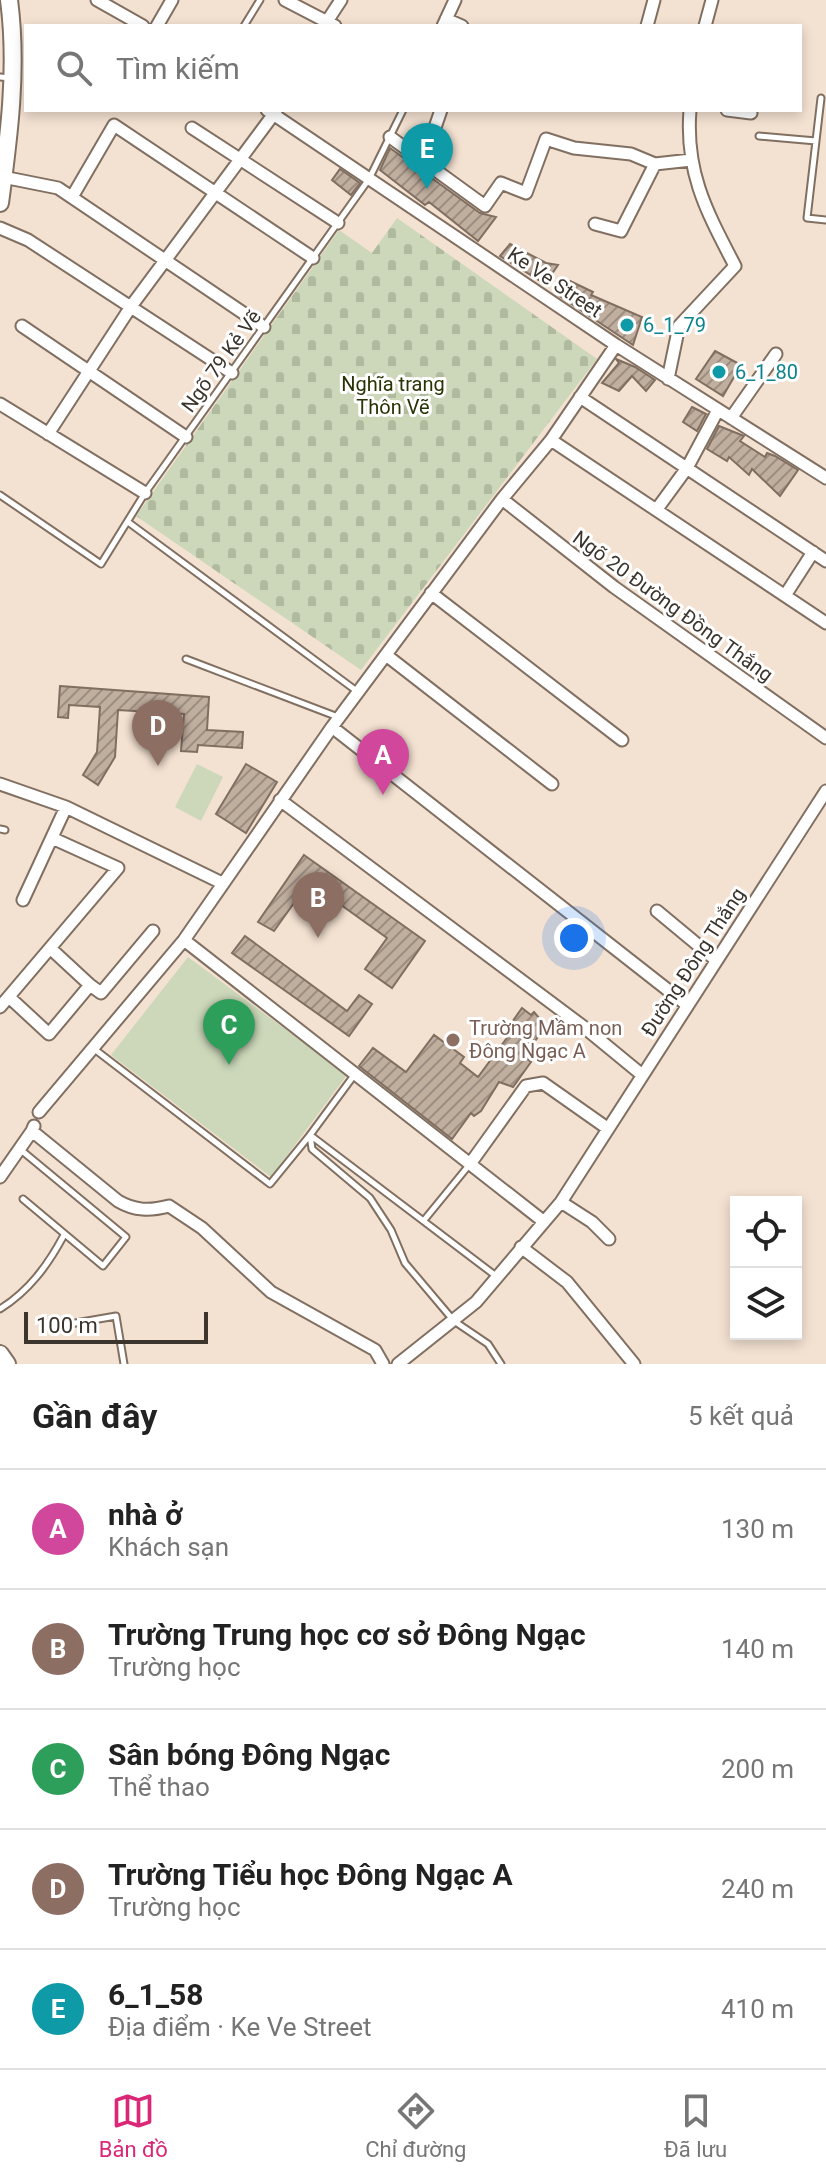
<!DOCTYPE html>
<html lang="vi">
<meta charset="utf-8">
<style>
body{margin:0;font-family:Roboto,sans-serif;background:#f6f6f6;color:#222}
.controls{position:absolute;right:24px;bottom:24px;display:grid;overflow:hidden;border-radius:0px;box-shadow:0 4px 12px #0003}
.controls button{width:72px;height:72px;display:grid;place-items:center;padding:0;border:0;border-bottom:2px solid #e0e0e0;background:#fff;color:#222;font:40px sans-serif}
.scale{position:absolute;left:24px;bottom:20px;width:184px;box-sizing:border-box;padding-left:8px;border:4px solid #3c352e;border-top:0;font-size:22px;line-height:28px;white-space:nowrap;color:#3c352e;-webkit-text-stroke:6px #fff;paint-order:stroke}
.you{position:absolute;left:574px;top:938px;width:28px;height:28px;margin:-20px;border:6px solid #fff;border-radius:50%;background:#1a73e8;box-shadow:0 0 0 12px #1a73e833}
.badge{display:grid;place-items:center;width:52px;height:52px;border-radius:50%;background:#db2777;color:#fff;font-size:26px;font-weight:700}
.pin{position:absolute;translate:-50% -66px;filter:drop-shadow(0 2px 4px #0008)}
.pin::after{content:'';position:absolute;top:42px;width:28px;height:24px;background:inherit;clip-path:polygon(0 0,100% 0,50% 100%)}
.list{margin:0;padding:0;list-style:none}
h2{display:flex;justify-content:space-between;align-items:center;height:104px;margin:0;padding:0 32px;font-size:34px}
h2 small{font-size:26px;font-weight:400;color:#767676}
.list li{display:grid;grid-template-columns:52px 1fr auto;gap:24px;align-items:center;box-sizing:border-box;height:120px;padding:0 32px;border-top:2px solid #e0e0e0}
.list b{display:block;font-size:30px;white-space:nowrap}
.list p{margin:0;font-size:26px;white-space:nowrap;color:#767676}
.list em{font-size:26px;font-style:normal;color:#767676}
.icon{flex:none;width:44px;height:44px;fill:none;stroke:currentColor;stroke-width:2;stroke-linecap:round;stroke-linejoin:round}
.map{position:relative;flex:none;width:826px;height:1364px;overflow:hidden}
.search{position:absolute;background:#fff;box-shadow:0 4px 12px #0003;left:24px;right:24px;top:24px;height:88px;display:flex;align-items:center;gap:20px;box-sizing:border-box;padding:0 28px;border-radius:0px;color:#767676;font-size:30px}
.sheet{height:704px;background:#fff}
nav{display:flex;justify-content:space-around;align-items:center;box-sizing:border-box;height:112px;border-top:2px solid #e0e0e0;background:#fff;font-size:22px;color:#767676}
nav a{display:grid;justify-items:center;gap:4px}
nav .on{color:#db2777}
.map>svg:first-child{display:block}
.green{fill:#ccd8b9}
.cemetery{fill:url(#cemetery-stones)}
.building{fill:url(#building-hatch);stroke:#806f61;stroke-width:2}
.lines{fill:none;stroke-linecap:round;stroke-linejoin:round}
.service-casing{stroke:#817062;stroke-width:9}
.minor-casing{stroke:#817062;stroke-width:15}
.secondary-casing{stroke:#817062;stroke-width:20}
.service{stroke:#fff;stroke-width:5}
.minor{stroke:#fff;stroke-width:11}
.secondary{stroke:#fff;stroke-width:16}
.culture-dot{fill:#0f9aa8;stroke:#fff;stroke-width:3}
.education-dot{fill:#8d6e63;stroke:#fff;stroke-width:3}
.labels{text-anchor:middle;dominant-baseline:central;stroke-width:6;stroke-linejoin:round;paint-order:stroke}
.street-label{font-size:20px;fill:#3c352e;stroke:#fff}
.culture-label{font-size:20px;fill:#0d838f;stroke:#fff;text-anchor:start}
.park-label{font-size:20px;fill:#273504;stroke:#fff}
.education-label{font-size:20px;fill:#785e54;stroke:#fff;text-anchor:start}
</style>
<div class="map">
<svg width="826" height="1364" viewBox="0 0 826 1364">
<defs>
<pattern id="cemetery-stones" width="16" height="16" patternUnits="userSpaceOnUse" patternTransform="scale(2)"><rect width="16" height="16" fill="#ccd8b9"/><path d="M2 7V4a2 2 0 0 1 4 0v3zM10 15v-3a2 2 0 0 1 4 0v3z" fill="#b0ba9f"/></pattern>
<pattern id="building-hatch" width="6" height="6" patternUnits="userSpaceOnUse" patternTransform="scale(2)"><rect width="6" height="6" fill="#c0ae9f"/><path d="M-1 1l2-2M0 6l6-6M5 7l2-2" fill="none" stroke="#9d8e82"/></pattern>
</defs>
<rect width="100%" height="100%" fill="#f3e1d1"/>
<path class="green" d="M197,764L223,777L201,821L175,807Z
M188,957L347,1075L271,1177L111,1055Z"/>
<path class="cemetery" d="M397,218L597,359L361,670L136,516L339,230L372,253Z"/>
<path class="building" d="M390,148L480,213L496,217L478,241L429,202L425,205L380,170Z
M340,169L360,183L351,195L332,180Z
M510,244L546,263L558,265L545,284L500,256Z
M570,281L593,292L591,295L642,317L633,345L558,295Z
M715,351L741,365L723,396L696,379Z
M616,359L635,367L655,380L646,391L632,376L619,391L602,383L619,363Z
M692,407L706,414L697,431L683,422Z
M719,426L744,436L740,441L765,457L767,453L775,456L798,470L780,496L752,469L749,475L729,457L727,461L707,449Z
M60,686L209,697L207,730L243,732L242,748L198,745L197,752L181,751L184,714L118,710L115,757L98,785L83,775L97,752L100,707L69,705L68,718L58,717Z
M246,764L277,782L246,833L216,814Z
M304,855L425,941L392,988L365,969L387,938L309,882L274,931L258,922Z
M245,936L347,1011L359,995L372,1004L349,1036L232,953Z
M522,1008L531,1015L534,1012L546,1026L524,1056L531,1062L513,1087L499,1082L481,1111L474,1116L471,1113L452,1139L359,1066L373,1048L406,1072L434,1035L464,1057L460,1063L478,1077L509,1035L505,1032Z"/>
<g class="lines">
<defs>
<path id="service" d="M244,26L260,0
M0,77L11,78
M821,98L807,218L826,220
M759,136L816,141
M0,495L101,564L145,493L369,179L403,110
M128,522L358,692
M186,659L338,717
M0,829L5,830
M93,1048L270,1184L310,1135L496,1276
M355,1074L310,1135L312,1149L370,1198L391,1230L405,1263L454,1321L488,1344L501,1364
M21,1150L126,1237L103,1266L23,1199
M425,1219L470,1164
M0,1309C29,1291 48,1265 64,1235
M64,1325L116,1316L124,1364"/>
<path id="minor" d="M97,0L143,26
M285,0L335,26
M446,19L462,26
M157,26L172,0
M324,26L341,0
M443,26L455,0
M647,26L654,0
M705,26L712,0
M267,110L616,345L826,478
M727,110L751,113
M192,128L338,223
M390,137L485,206L501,183L526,193L546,139L574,148L631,154L655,164L691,160
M419,158L429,145L441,110
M3,177L58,188L264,327
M72,197L114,125L313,258
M595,224L621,231L655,164
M0,228L28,240L232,373
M22,326L186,437
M668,379L679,326L735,266C707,212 685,173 690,110
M580,397L826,561
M0,404L145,493
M731,418L776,354
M48,434L132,305L276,111
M551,440L826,623
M502,499L614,587L826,738
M657,509L687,468L718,410
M431,593L622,740
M786,594L813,552
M386,655L552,784
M332,727L687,1005
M0,784L66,807L222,883
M280,800L585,1028L641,1074
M23,900L66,807
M657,911L716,960
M184,940L543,1221
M50,948L90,985
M9,997L49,1034L90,985L101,993L153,931
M0,1007L118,868L52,838
M39,1112L184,940L332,727L502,499L551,440L616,345
M34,1126L32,1131L118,1201C135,1211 150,1211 169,1206L202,1228L271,1292L375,1350L383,1364
M470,1164L526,1086L543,1083L607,1128
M0,1177L32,1131
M561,1202L592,1222L609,1239
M521,1247L567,1282L634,1364
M398,1364L476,1302L561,1202L826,791"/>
<path id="secondary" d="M0,203C9,136 18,68 9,0
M0,1354L7,1364"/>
</defs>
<use href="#service" class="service-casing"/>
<use href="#minor" class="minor-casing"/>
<use href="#secondary" class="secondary-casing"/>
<use href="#service" class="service"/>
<use href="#minor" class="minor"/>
<use href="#secondary" class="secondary"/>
</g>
<g class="culture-dot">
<circle cx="627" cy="325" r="8"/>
<circle cx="719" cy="372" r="8"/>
</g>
<circle class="education-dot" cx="453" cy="1040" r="8"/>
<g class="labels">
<g class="street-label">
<text transform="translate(555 282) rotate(34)">Ke Ve Street</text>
<text transform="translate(221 361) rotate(-54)">Ngõ 79 Kẻ Vẽ</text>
<text transform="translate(673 606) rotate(36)">Ngõ 20 Đường Đồng Thắng</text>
<text transform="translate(693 962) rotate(-57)">Đường Đông Thắng</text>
</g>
<g class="culture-label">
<text x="643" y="325">6_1_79</text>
<text x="735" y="372">6_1_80</text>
</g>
<g class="park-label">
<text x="393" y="384">Nghĩa trang<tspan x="393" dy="23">Thôn Vẽ</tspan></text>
</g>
<g class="education-label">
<text x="469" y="1028">Trường Mầm non<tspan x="469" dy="23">Đông Ngạc A</tspan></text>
</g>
</g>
</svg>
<div class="controls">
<button><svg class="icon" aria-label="locate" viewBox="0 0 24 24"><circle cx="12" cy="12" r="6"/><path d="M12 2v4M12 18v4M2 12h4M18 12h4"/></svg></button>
<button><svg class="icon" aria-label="layers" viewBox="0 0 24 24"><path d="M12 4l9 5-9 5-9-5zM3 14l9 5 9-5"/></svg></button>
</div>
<div class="scale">100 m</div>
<div class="you"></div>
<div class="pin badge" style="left:383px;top:795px;background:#d1479c">A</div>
<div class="pin badge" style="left:318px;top:938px;background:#8d6e63">B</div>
<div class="pin badge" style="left:229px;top:1065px;background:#2e9e5b">C</div>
<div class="pin badge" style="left:158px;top:766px;background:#8d6e63">D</div>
<div class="pin badge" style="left:427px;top:189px;background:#0f9aa8">E</div>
<div class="search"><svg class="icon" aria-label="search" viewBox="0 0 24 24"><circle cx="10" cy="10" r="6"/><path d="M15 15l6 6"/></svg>Tìm kiếm</div>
</div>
<section class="sheet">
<h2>Gần đây<small>5 kết quả</small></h2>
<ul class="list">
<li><span class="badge" style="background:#d1479c">A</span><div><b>nhà ở</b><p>Khách sạn</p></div><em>130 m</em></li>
<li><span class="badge" style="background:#8d6e63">B</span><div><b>Trường Trung học cơ sở Đông Ngạc</b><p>Trường học</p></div><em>140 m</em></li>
<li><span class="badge" style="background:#2e9e5b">C</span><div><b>Sân bóng Đông Ngạc</b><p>Thể thao</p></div><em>200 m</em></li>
<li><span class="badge" style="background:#8d6e63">D</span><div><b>Trường Tiểu học Đông Ngạc A</b><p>Trường học</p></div><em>240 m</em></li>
<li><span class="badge" style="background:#0f9aa8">E</span><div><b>6_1_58</b><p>Địa điểm · Ke Ve Street</p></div><em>410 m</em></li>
</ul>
</section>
<nav>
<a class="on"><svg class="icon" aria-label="map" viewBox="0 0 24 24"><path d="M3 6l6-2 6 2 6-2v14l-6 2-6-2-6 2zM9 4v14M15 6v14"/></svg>Bản đồ</a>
<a><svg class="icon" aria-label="directions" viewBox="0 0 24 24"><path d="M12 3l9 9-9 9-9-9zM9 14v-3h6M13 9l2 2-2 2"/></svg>Chỉ đường</a>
<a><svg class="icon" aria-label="saved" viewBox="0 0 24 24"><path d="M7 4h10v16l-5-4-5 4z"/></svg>Đã lưu</a>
</nav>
